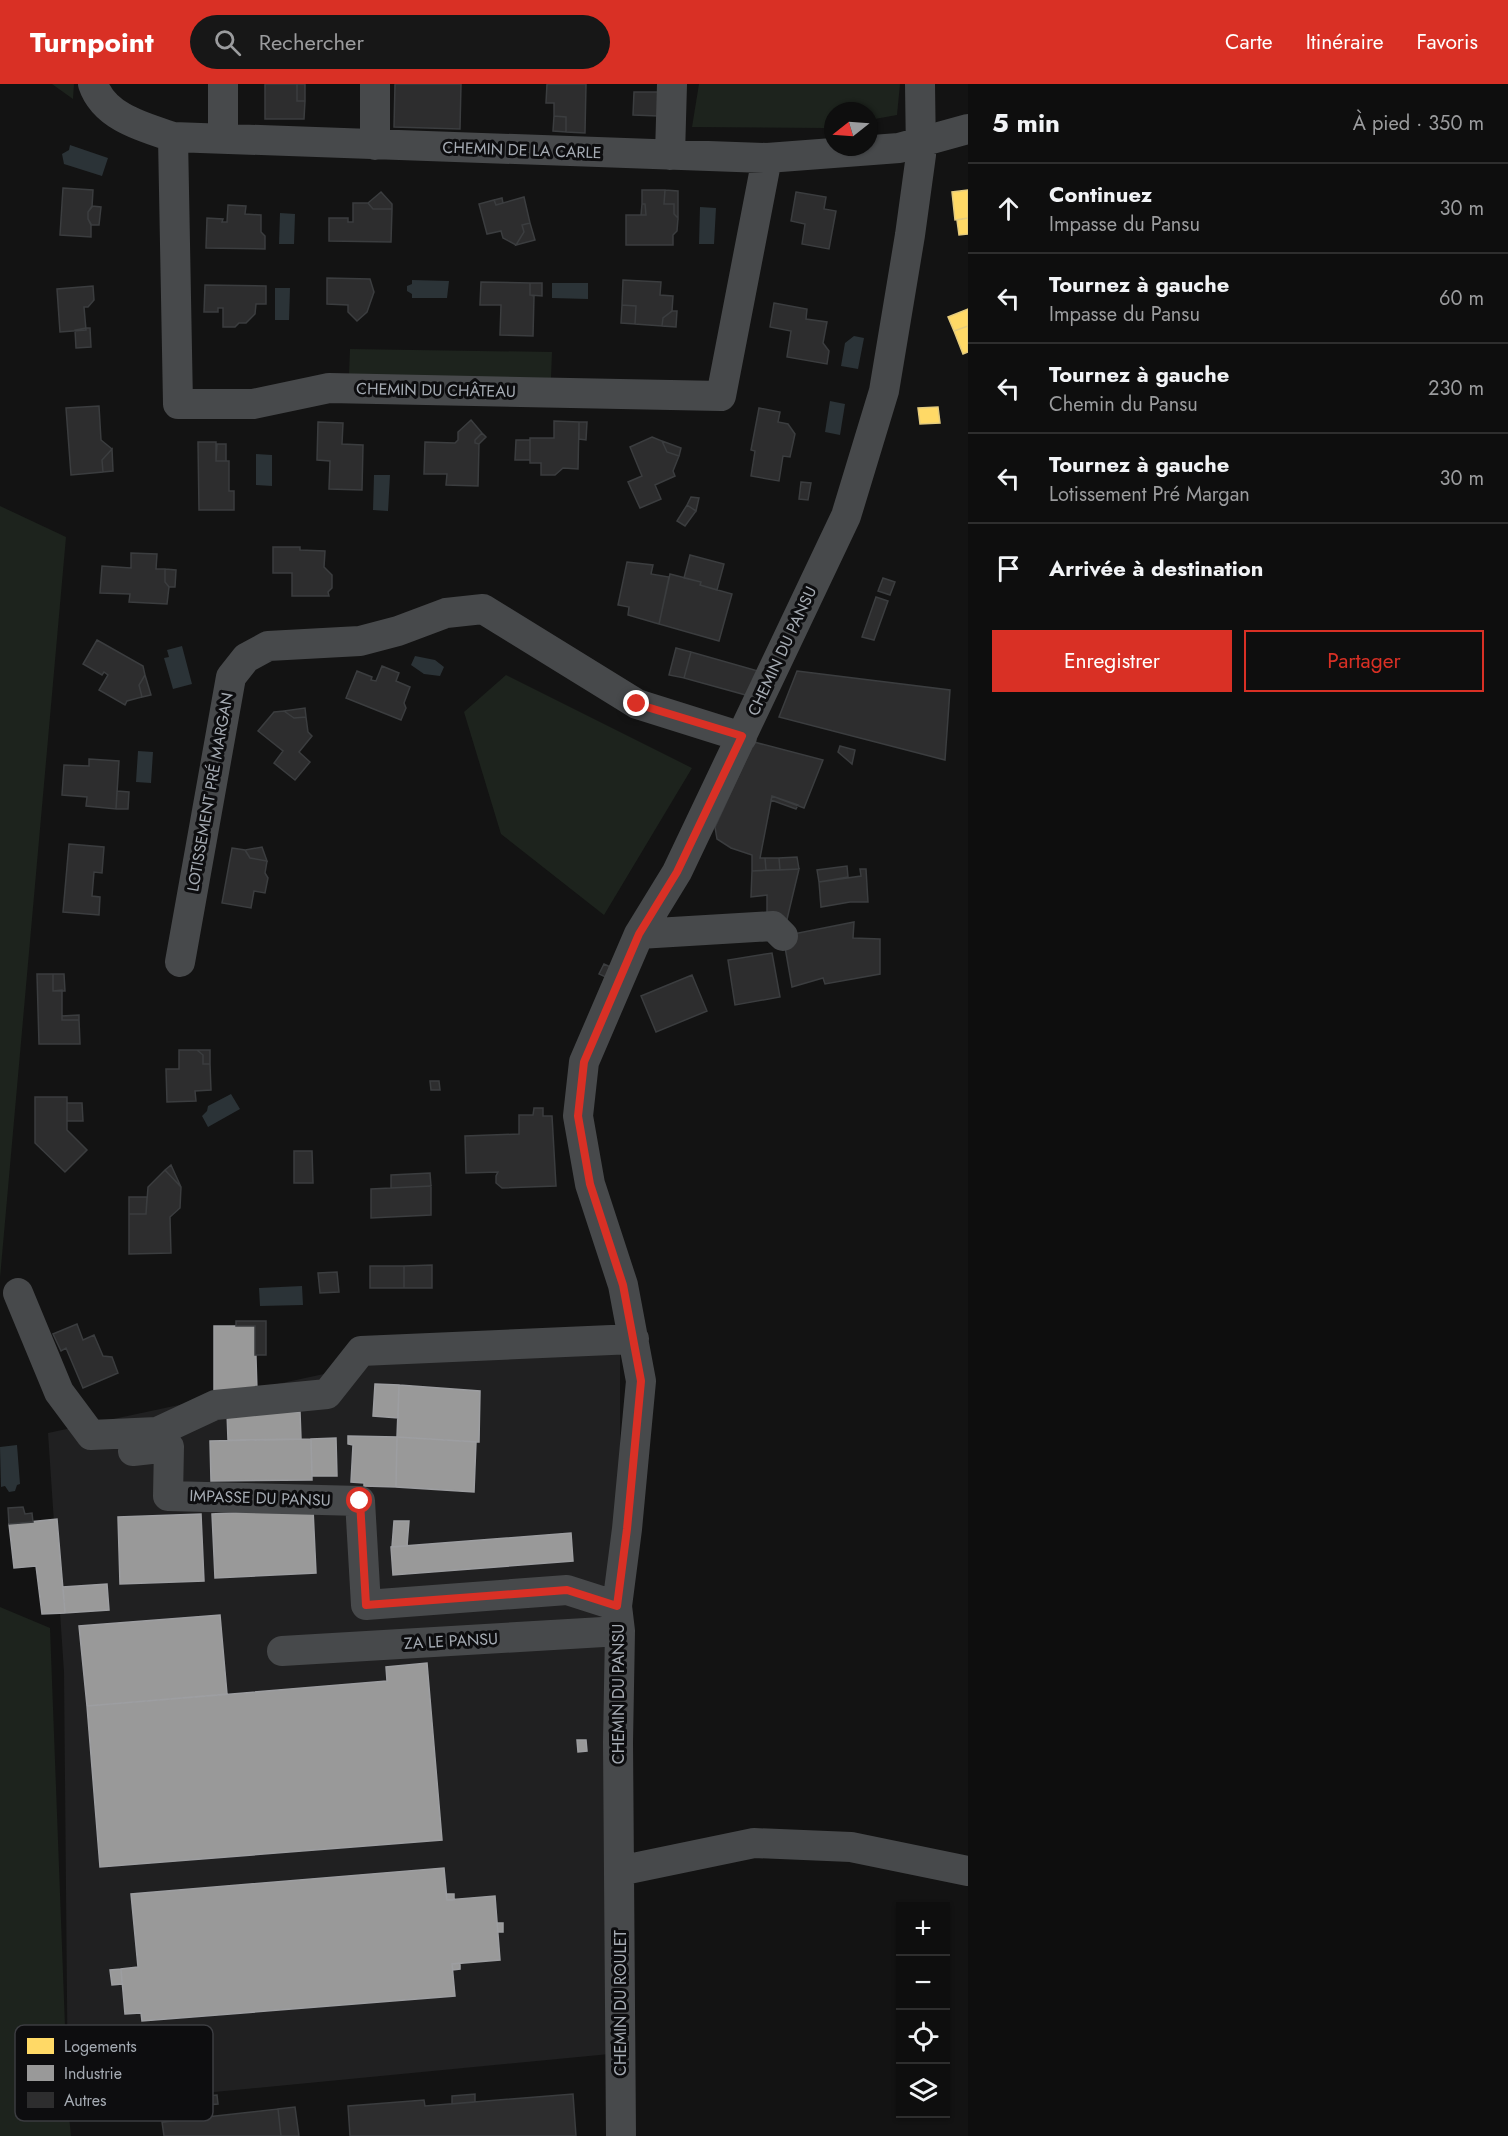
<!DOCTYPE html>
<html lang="fr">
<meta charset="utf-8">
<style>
body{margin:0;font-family:Jost,sans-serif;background:#171717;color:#f1f3f6}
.controls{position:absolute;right:18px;bottom:18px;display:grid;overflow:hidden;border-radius:0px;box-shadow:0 2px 4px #0004}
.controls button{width:54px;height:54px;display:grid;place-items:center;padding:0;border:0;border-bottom:2px solid #2e2e2e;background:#0e0e0e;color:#f1f3f6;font:30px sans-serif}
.compass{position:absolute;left:824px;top:18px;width:54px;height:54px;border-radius:50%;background:#0e0e0e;box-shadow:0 2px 4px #0004;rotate:253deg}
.stop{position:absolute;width:18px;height:18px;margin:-14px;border:4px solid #d93025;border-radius:50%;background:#fff}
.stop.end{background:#d93025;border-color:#fff;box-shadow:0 2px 6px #0008}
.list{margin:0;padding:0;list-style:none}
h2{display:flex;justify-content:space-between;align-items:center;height:78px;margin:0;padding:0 24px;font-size:26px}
h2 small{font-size:20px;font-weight:400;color:#9b9c9e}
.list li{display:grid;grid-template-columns:39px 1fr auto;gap:18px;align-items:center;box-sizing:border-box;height:90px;padding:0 24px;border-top:2px solid #2e2e2e}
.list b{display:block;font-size:22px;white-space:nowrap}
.list p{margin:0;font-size:20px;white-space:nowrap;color:#9b9c9e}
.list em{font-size:20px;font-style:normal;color:#9b9c9e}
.actions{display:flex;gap:12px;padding:18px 24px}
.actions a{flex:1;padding:14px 0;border:2px solid #d93025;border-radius:0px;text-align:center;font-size:21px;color:#d93025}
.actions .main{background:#d93025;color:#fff}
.icon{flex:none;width:33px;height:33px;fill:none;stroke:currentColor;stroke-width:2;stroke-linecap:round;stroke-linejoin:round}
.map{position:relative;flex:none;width:968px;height:2052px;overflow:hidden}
header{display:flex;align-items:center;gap:36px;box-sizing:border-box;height:84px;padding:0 30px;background:#d93025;color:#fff}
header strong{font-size:28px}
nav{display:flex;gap:33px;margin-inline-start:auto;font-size:21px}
.search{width:420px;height:54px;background:#171717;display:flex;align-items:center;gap:15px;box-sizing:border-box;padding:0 21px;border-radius:33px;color:#9b9c9e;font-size:22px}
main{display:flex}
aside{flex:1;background:#0e0e0e}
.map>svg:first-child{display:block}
.built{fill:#202021}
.green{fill:#1d231d}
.water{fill:#2b3337}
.homes{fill:#ffd966;stroke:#e4cb7d;stroke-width:1.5}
.industry{fill:#999;stroke:#9d9ea1;stroke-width:1.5}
.building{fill:#2d2d2e;stroke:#3b3d3f;stroke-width:1.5}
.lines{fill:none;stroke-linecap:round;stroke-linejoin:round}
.minor{stroke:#47494b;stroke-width:30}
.route{stroke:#d93025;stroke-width:8}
.labels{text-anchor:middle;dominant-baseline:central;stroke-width:6;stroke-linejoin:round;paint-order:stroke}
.street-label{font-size:16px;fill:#a5abb3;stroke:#0d0d0f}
.key{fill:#0d0d0f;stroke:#3b3c40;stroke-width:1.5}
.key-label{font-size:16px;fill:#a5abb3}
</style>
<header>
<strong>Turnpoint</strong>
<div class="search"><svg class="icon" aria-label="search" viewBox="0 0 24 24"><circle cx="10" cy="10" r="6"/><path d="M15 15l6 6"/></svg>Rechercher</div>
<nav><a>Carte</a><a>Itinéraire</a><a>Favoris</a></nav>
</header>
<main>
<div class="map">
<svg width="968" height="2052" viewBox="0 0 968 2052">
<rect width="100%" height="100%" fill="#131313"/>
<path class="built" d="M620,1264V1969L68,2022L64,1588L48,1349L366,1281Z"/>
<path class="green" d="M52,0H74L73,15Z
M699,0H900L897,31L869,36V27H833V42L825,44L692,43Z
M350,265L552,268L551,294L349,291Z
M0,422L66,453L0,1194Z
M506,591L692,684L604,831L501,750L464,628Z
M0,1523L50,1544L68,2022L71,2052H0Z"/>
<path class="water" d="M70,61L108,74L102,92L64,80L62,70L69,66Z
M700,123L716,124L714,160H699Z
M280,129L295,130L294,160H279Z
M412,196L449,197L447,214H412V210L407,207V202L412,200Z
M552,199H588V215L552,214Z
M275,204H290L289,236H275Z
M854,252L864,254L858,285L841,282L845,259Z
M830,317L845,320L840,351L825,348Z
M256,370L272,371V402L256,401Z
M374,391H390L388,427L373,426Z
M182,562L192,600L173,605L164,574L169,573L167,566Z
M415,572L435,576L444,583L440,592L424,590L411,581Z
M138,667L153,668L151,699L136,698Z
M231,1010L240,1025L208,1043L202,1032L207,1027L208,1022Z
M302,1202L303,1221L260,1222L259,1204Z
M17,1361L20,1400L17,1401L15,1407L9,1408L5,1402L1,1403L0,1363Z"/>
<path class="homes" d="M968,106V134L955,136L952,108Z
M968,134V150L959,151L957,136Z
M968,225V242L954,247L948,233Z
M968,242V268L963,270L954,247Z
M938,323L940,339L920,340L918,324Z"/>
<path class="industry" d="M214,1242H255L257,1306L214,1307Z
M375,1300L399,1301L398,1334L373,1332Z
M399,1301L480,1307L479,1358L397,1353Z
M227,1328H300L301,1355L228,1356Z
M348,1352L397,1353L396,1403L364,1402V1399L351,1398L353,1361L348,1360Z
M397,1353L476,1358L474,1408L396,1403Z
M336,1354L337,1392H312L311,1355Z
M311,1355L312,1396L211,1397L210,1357Z
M313,1425L316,1489L215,1494L212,1430Z
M201,1430L204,1497L120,1500L118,1433Z
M57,1435L65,1529L42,1530L36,1482L14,1484L9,1440Z
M394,1437H409L407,1462L392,1463Z
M571,1449L573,1477L393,1491L391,1463Z
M107,1500L109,1526L65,1529L63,1503Z
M220,1531L227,1610L87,1622L79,1542Z
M427,1579L442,1756L100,1783L87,1622L387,1597L386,1583Z
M577,1656H586L587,1667L578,1668Z
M444,1784L447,1816L495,1812L500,1876L452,1880L455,1912L142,1937L141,1929L125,1930L121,1885L138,1883L131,1810Z
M446,1810H454V1816H447Z
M497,1839H503V1848H498Z
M460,1879V1885L453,1886L452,1880Z
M121,1885L122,1900L112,1901L110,1886Z"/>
<path class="building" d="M265,0H297V17H305L304,35H265Z
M297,0H305V17H297Z
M395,0H461L460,45L394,43Z
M547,0H586L585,49L566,48V33L554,32V19H546Z
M634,8H659L658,32L633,31Z
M554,32L566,33V48L553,47Z
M63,104L93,106L92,123L88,128V135L91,140V153L60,151Z
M642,106H665L664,120H674V130L678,134L677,147L673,151V161H626V131H646L645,120H642Z
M665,106L678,107V134L674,130V120H664Z
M381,108L392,120V125H373L368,119Z
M796,108L826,113L824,125L836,127L829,165L802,160L805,140L791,137Z
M524,113L530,139L522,141L524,148L516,161L503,154L501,147L487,150L479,120L494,116L496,121Z
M502,114L503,119L496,121L494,116Z
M353,119H368L373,125H392L391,158L329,157V134H348V138H353Z
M642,120H645L646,131H641Z
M228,121L246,122L245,130L261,131V148L265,152V165L206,164L207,134L223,135L222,138H227Z
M92,122L101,123L99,141H91L88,135V128Z
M530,139L535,156L516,161L524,148L522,141Z
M327,194L370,195L374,208L367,228L357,237L348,228V221L327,220Z
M623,196L661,198L660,211L673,212L672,227L663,234L662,242L635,240L636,222L622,221Z
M481,198L530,199V211L534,212L533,252L500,251L501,221H480Z
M530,199H542V212L530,211Z
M205,201L266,202V220H256L255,230L246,239H239L235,243H223V224H218V228H204Z
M93,202L94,216L88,223H84L86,246L60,248L57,205Z
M774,219L807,225L806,235L827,238L823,259L829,267L827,280L787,273L791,247L770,243Z
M622,221L636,222L635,240L621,239Z
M672,227H677L676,243L662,242L663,234Z
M86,244H90L91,263L76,264L75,246Z
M99,322L101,356L112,365L102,376L103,388L71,391L66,324Z
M759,324L780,328L778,338L788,340L795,350L790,373L783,372L779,397L751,392L755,367L751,366Z
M471,336L482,349L475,356V359L479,360L478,402L446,401L447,390H424L425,358L455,359L458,356V348Z
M554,337L579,338L578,385L563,384L555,391H541V379H530V354H554Z
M318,338L343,339L342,360L363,361L362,406L329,405L330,377L317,376Z
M579,338H587L586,356L579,355Z
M482,349L486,353L479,360L475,359V356Z
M652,353L662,357L667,368L679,372L673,387L675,392L655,401L661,415L640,424L628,398L642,392L630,363Z
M516,356H530V376H515Z
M662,357L681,364L679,372L667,368Z
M198,358H216V377H229V407H234V426H199Z
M217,360H226V377H216Z
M112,365L113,387L103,388L102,376Z
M801,398L811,399L808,416L799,415Z
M691,413L699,414L696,427L687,421Z
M687,421L696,427L685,442L677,437Z
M273,463H300V466L325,467L324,483L332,491V504L328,508L329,512H292V489H273Z
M131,469L157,470L156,485H165V498L169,503L167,520L129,518L130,510L100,509L102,482L131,484Z
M690,471L724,480L717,506L700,501L701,498L684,494Z
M627,478L653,481L651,490L669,493L659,540L628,531L629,523L618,521Z
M165,485L176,486L175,503H169L165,498Z
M670,490L701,498L700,501L732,510L719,557L659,540Z
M883,494L895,498L890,511L878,507Z
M876,513L888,517L874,556L862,553Z
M97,556L143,582L145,591L139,601L142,613L127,617L125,621L99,606L108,591L104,588L102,591L83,580Z
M676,564L691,568L684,594L669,591Z
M691,568L765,589L753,613L684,594Z
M382,582L399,589L396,597L410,603L404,619L406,624L401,636L346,614L357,587L372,593L371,596L376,597Z
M797,587L950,606L945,676L779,633Z
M145,591L151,611L142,613L139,601Z
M305,624L306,633L294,634L284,627Z
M284,627L294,634L306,633L308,648L312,652L299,668L310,678L295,696L274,679L283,667L258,647L274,628Z
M754,658L823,676L804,724L772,712L760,774H765L766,786L752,787V771L731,764L717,755L715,743Z
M840,662L855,666L852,680L838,668Z
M89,675L119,677L116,725L86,722L87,713L62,711L64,681L89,682Z
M117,707L129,708L128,725H116Z
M772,712L798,721L796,725L771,716Z
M69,760L104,763L102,789L94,788L92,812L100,813L99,831L63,828Z
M262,763L267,777L250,774L245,766Z
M232,764L245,766L250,774L267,777L265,789L268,794L265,809L254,807L251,824L222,819Z
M797,773L799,785L780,786L779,774Z
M765,774H779L780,786H766Z
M847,782L848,793L819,798L817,786Z
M799,785L783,852L767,831V811L751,813L752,787Z
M860,785H866L868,818H850L821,823L819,798L861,792Z
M854,838L853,854L880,855V890L825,900L823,894L792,903L783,852Z
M772,869L780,913L735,921L728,876Z
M604,880L615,885L610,895L599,890Z
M37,890H53V907L62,906V936H79L80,960H39Z
M53,890H64L65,907H53Z
M692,891L707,927L656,948L641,912Z
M79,931V936H62V932Z
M179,966H197L203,971V980H210L211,1006L195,1007L196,1017L167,1018L166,985H179Z
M197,966H210V980H203V971Z
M430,997H439L440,1006H431Z
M35,1013H67V1046L87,1066L65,1088L35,1059Z
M67,1019H82L83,1037H67Z
M534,1024H543V1032H552L556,1102L502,1104L496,1099V1092L498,1088L466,1089L465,1052L519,1050V1031H533Z
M294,1067H312L313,1099H294Z
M171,1081L181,1103L165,1086Z
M165,1086L181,1103L180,1124L170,1133L171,1169L129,1170V1130H146L148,1103Z
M430,1089L431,1102L391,1104V1091Z
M431,1102V1131L371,1134V1105Z
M129,1113H147L146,1130H129Z
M432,1181V1204H404V1182Z
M370,1182H404V1204H370Z
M337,1188L339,1208L320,1209L318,1189Z
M236,1237H266V1271H255V1242H236Z
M77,1240L83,1256L94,1251L103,1272L112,1273L118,1289L83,1304L66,1264L61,1267L53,1250Z
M23,1423L25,1430L32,1429L33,1438L9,1440L8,1424Z
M475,2010V2018L452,2020V2012Z
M573,2010L576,2052H350L348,2022L424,2016L425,2022Z
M217,2011L218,2020L207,2021V2012Z
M202,2012L205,2033L164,2038L161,2016Z
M295,2023L299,2052H281L278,2025Z
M278,2025L281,2052H164L162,2038Z"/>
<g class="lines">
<path class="minor" d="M93,0C104,33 143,43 173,53L767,74L899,64L968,45
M223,0V55
M173,53L178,320H253L329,304L721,312L767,74
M375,61V0
M670,71L672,0
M639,850L773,842L783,852
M180,878L231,593L246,574L268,562L360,557L398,547L446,529L483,525L637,620L742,653
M18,1209L59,1308L91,1351L157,1348L215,1321L327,1310L361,1267L634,1255
M133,1367L169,1363L168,1412L360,1417L366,1521L567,1506L617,1522
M282,1567L620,1547
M619,1787L754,1759L851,1763L968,1787
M621,2052L618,1658L620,1547L617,1522L627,1445L641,1297L623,1201L590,1100L578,1032L584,978L639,850L677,788L846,432L884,307L910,151L921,71L920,0"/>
</g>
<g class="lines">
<path class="route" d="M360,1417L366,1521L567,1506L617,1522L627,1445L641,1297L623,1201L590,1100L578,1032L584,978L639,850L677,788L742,652L637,620"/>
</g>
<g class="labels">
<g class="street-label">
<text transform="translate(522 66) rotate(2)">CHEMIN DE LA CARLE</text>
<text transform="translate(436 306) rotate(1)">CHEMIN DU CHÂTEAU</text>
<text transform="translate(782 567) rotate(-65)">CHEMIN DU PANSU</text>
<text transform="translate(210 708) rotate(-80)">LOTISSEMENT PRÉ MARGAN</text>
<text transform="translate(260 1414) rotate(2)">IMPASSE DU PANSU</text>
<text transform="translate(451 1557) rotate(-3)">ZA LE PANSU</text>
<text transform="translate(618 1610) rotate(-90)">CHEMIN DU PANSU</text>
<text transform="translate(620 1919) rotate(-90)">CHEMIN DU ROULET</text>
</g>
</g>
<rect x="15" y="1941" width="198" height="96" rx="9" class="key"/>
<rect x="27" y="1954" width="27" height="16" fill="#ffd966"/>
<rect x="27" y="1981" width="27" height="16" fill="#999"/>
<rect x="27" y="2008" width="27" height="16" fill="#2d2d2e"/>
<g class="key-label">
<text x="64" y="1968">Logements</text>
<text x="64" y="1995">Industrie</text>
<text x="64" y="2022">Autres</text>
</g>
</svg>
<div class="controls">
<button>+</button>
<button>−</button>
<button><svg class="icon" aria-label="locate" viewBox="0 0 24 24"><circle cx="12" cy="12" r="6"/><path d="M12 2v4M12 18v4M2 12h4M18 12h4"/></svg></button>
<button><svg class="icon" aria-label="layers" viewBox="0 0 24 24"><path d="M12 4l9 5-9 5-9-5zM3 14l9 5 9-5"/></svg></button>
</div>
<svg class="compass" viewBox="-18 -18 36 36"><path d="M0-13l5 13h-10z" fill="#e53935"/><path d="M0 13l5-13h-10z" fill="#9b9c9e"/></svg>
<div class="stop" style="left:360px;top:1417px"></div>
<div class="stop end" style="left:637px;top:620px"></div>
</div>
<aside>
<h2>5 min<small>À pied · 350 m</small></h2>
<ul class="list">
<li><svg class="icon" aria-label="ahead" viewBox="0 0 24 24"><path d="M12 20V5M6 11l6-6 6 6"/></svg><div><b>Continuez</b><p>Impasse du Pansu</p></div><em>30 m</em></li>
<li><svg class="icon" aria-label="left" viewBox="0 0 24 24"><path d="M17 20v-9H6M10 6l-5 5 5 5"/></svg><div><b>Tournez à gauche</b><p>Impasse du Pansu</p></div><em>60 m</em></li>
<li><svg class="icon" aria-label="left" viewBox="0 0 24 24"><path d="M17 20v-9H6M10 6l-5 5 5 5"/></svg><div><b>Tournez à gauche</b><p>Chemin du Pansu</p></div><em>230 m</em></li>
<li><svg class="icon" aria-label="left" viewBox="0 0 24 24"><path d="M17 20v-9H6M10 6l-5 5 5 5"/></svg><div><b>Tournez à gauche</b><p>Lotissement Pré Margan</p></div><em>30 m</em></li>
<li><svg class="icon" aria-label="arrive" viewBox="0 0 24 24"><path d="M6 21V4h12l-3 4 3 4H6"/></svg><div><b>Arrivée à destination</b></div></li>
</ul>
<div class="actions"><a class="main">Enregistrer</a><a>Partager</a></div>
</aside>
</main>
